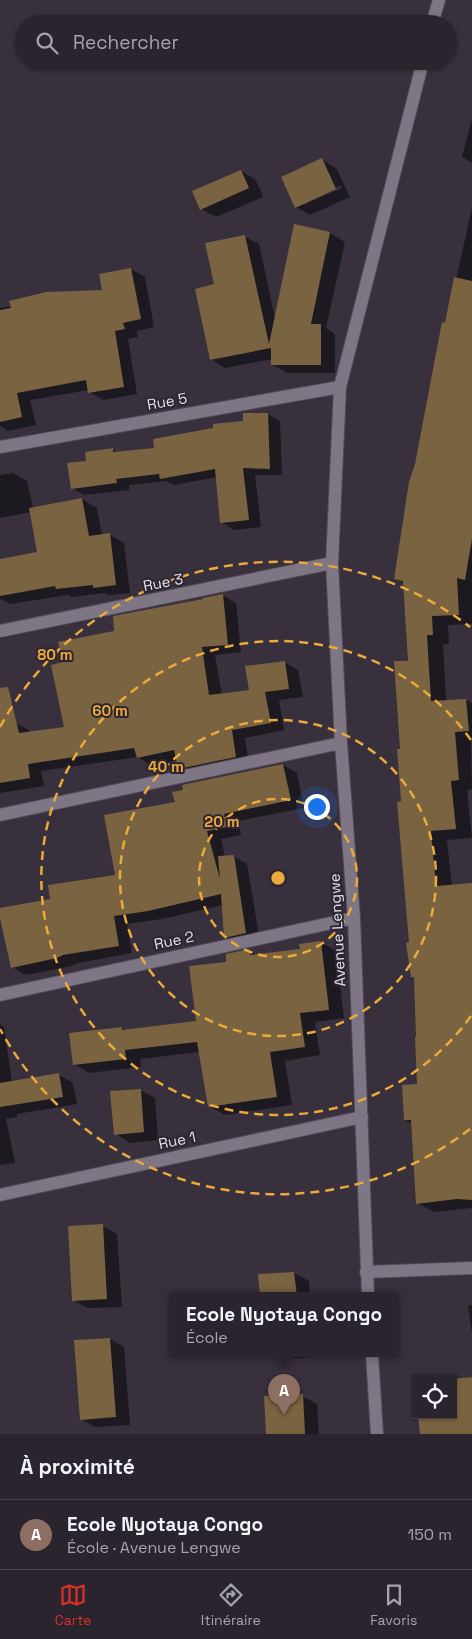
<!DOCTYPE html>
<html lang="fr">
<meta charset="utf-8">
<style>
body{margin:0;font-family:"Space Grotesk",sans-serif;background:#322c36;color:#f1f3f6}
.controls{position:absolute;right:15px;bottom:15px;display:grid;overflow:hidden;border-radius:0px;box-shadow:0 1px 4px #0004}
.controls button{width:45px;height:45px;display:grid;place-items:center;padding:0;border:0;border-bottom:1px solid #46414a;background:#2a242e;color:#f1f3f6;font:25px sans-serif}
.you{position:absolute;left:316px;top:806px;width:18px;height:18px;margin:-12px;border:4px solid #fff;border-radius:50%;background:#1a73e8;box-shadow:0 0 0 8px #1a73e833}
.badge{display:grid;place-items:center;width:32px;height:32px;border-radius:50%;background:#d93025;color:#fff;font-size:16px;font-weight:700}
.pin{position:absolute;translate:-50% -41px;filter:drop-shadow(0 1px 2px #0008)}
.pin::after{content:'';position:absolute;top:26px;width:18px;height:15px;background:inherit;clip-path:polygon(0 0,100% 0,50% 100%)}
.popup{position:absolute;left:169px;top:1292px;width:230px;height:65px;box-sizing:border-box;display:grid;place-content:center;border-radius:0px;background:#2a242e;filter:drop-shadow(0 1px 4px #0005);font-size:16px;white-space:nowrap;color:#a5a4aa}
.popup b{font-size:19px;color:#f1f3f6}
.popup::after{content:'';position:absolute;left:50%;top:100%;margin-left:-10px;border:10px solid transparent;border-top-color:#2a242e}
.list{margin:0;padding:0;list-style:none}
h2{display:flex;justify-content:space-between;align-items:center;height:65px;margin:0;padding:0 20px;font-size:21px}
h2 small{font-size:16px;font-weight:400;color:#a5a4aa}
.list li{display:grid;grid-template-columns:32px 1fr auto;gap:15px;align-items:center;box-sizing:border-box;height:70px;padding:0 20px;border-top:1px solid #46414a}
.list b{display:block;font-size:19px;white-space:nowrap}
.list p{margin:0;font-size:16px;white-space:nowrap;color:#a5a4aa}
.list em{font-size:16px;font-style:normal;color:#a5a4aa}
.icon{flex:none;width:28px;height:28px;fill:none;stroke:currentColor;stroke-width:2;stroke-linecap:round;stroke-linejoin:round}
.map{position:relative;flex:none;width:472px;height:1434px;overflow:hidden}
.search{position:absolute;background:#2a242e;box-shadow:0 1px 4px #0004;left:15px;right:15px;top:15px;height:55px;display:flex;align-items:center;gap:12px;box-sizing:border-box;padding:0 18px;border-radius:28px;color:#a5a4aa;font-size:19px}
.sheet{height:135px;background:#2a242e}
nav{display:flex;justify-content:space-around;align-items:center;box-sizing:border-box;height:70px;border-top:1px solid #46414a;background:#2a242e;font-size:14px;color:#a5a4aa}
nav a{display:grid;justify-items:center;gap:2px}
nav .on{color:#d93025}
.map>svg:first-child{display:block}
.shadow{fill:#0007;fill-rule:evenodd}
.building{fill:#7a6340}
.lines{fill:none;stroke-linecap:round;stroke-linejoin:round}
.minor-casing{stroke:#524c57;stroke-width:14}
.tertiary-casing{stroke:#524c57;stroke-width:14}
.minor{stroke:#7f7685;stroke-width:12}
.tertiary{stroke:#7f7685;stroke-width:12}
.ring{fill:none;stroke:#ebaa39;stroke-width:2.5;stroke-dasharray:9 6}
.labels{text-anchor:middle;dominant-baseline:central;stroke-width:4;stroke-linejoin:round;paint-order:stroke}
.street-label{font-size:15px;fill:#e5e0e9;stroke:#2d2632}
.centre{fill:#ebaa39;stroke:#2d2632;stroke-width:2.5}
.ring-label{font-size:15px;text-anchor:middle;font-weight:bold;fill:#ebaa39;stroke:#2d2632;stroke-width:4;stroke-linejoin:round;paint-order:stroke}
</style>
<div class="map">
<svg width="472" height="1434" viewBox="0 0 472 1434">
<rect width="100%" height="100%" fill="#38303d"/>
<path class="shadow" d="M472,119V163L462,157Z
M322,160L336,168L350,197L310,215L296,207ZM341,185L342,188L303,205V202Z
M241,171L256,180L263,197L216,217L201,209Z
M472,207V624L448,625L449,644H443L446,701L466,700L472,703V741H471L472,789L467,790L472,838L447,840L452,886L472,884V1208L434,1212L417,1203L413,1124L405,1120L418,1085L415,978L412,976L401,750L410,662L405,584L395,578L416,464Z
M295,226L330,233L345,242L326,328L335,334V373H287L272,364V359L225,368L211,359L216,285L244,236L259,244L275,318Z
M131,269L145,277L154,327L137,331L138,337L128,339L137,394L103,400L89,392V390L30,400L36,425L8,431L0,426V308L104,291Z
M268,414L280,421L282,475H255L261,527L234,530L221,522L217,477L174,485L166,481L129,485V490L84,495L72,488L88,462L112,449L119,453L156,449Z
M13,473L27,481L33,508L82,499L97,508L102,536L110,535L124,543L130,593L109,595L104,593L72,597L68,595L10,604L0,599V560L38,554L31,512L0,518V475Z
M222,595L236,603L241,652L215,655L222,695L250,691L284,662L298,670L303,697L279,700L284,730L245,738L249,764L193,776L179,768L178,760L152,766L138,757L41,771L44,786L0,793V726L16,723L30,731L31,733L66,728L115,632Z
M283,765L297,773L304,808L238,821L241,835L221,839L225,857L233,856L247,864L260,941L240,945L226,937L223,905L162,919L127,924L132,953L78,963L72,966L26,975L12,967L0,909L52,900L116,876L176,803Z
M321,942L336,951L344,1018L315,1022L320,1055L285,1061L292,1105L225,1115L209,1106L200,1052L140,1059L141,1067L89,1073L74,1064L122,1028L126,1031L198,1022L228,963L249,950L257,955L301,950Z
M0,1024L4,1027L12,1082L58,1074L73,1083L77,1104L17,1114V1117L6,1119L15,1163L0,1165Z
M140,1090L155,1098L158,1140L130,1143L116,1134Z
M103,1226L117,1234L122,1307L88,1308L73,1300Z
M294,1273L309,1281L310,1296H261L260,1276Z
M472,1305V1334L468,1306Z
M110,1339L124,1347L130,1425L95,1427L81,1419Z
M271,1354H315V1357L280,1359Z
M302,1396L317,1404L319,1434H267Z"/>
<path class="building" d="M322,158L336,189L295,208L281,177Z
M241,170L249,188L200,210L192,191Z
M294,224L330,232L311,324H321V365H271V348L210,360L195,289L214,284L205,243L245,235L269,344Z
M131,268L141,319L123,323L125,329L115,331L124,387L88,393L86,380L17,393L22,417L0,422V310L11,308L9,301L46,292L102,290L99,274Z
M454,277L472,281V539L465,580L457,578L459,615L432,616L433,635H427L431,701L466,699L469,731L455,732L459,780L451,781L456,829L431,831L436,886L472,883V1200L457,1199L416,1204L411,1120H404L402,1085L417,1084L415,1037H416L414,977H411L406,943L409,942L397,802L401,801L397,749H400L394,661H408L403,581L394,579L409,482L415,464L442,322L445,323Z
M243,413H268L270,469L243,468L249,520L220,523L215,469L160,479L159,474L116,479L117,483L71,489L67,463L86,461L85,452L113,448V452L154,448L153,439L213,428V424L243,421Z
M82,498L89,536L110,533L116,585L93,588V585L56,589L55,586L0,596V559L37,552L29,508Z
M223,594L228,645L202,647L209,695L249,690L245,666L285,661L289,689L265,692L271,723L232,730L236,757L178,769L174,750L137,758L134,748L28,764L30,778L0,783V688L8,687L19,733L64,727L51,665L63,662L58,642L114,631L113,616L203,599V598Z
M283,764L291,800L224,814L227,827L207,831L220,879L218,856L234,855L246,933L224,938L221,894L148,911L114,916L119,946L63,955L57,958L11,968L0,918V908L50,899L48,885L115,875L104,815L175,802L172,792L183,790L182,785Z
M321,941L329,1010L300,1013L305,1047L270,1052L277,1097L208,1107L197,1042L125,1050L126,1059L73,1065L69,1033L122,1027V1030L196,1021L189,966L226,962V954L249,949L250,955L300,949L299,944Z
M59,1073L63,1097L0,1107V1083Z
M141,1089L144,1132L114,1135L110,1091Z
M103,1224L107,1299L72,1301L68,1226Z
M294,1272L297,1296H260L258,1274Z
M110,1338L116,1417L80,1420L74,1340Z
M472,1377V1434H420L418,1415H453V1379Z
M303,1394L305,1434H266L264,1396Z"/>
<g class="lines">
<defs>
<path id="minor" d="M0,447L340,387
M332,563L341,743L354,918L368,1296
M0,815L341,743
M0,995L354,918
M0,1195L362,1117
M366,1272L472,1268
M372,1354L377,1434"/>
<path id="tertiary" d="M432,24L439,0
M0,631L332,563L340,387L423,61"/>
</defs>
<use href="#minor" class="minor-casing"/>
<use href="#tertiary" class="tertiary-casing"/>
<use href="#minor" class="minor"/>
<use href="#tertiary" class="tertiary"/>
</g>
<g class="ring">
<circle cx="278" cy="878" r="79"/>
<circle cx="278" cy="878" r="158"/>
<path d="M471 1016A237 237 0 1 1 471 740"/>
<path d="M470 1129A316 316 0 0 1 0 1029M0 727A316 316 0 0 1 470 627"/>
</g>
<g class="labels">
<g class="street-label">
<text transform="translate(167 401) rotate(-10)">Rue 5</text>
<text transform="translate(163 582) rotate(-11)">Rue 3</text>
<text transform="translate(337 930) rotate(-93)">Avenue Lengwe</text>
<text transform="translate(174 940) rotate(-12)">Rue 2</text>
<text transform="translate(177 1140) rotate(-12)">Rue 1</text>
</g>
</g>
<circle cx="278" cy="878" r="8" class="centre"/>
<g class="ring-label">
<text x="55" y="660">80 m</text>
<text x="110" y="716">60 m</text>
<text x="166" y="772">40 m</text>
<text x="222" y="827">20 m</text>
</g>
</svg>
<div class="controls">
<button><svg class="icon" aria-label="locate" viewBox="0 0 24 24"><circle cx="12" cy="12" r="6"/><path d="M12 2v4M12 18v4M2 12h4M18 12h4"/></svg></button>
</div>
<div class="you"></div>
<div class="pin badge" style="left:284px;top:1415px;background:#8d6e63">A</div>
<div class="popup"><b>Ecole Nyotaya Congo</b>École</div>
<div class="search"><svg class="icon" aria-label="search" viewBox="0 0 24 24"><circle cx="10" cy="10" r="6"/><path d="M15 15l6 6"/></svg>Rechercher</div>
</div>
<section class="sheet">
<h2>À proximité<small></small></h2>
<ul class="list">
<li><span class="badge" style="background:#8d6e63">A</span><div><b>Ecole Nyotaya Congo</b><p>École · Avenue Lengwe</p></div><em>150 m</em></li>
</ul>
</section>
<nav>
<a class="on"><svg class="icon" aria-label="map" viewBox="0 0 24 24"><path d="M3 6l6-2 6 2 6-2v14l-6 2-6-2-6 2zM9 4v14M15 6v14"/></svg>Carte</a>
<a><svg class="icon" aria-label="directions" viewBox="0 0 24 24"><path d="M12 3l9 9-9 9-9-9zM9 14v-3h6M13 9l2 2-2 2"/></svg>Itinéraire</a>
<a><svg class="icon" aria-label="saved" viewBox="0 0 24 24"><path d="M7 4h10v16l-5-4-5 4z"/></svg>Favoris</a>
</nav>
